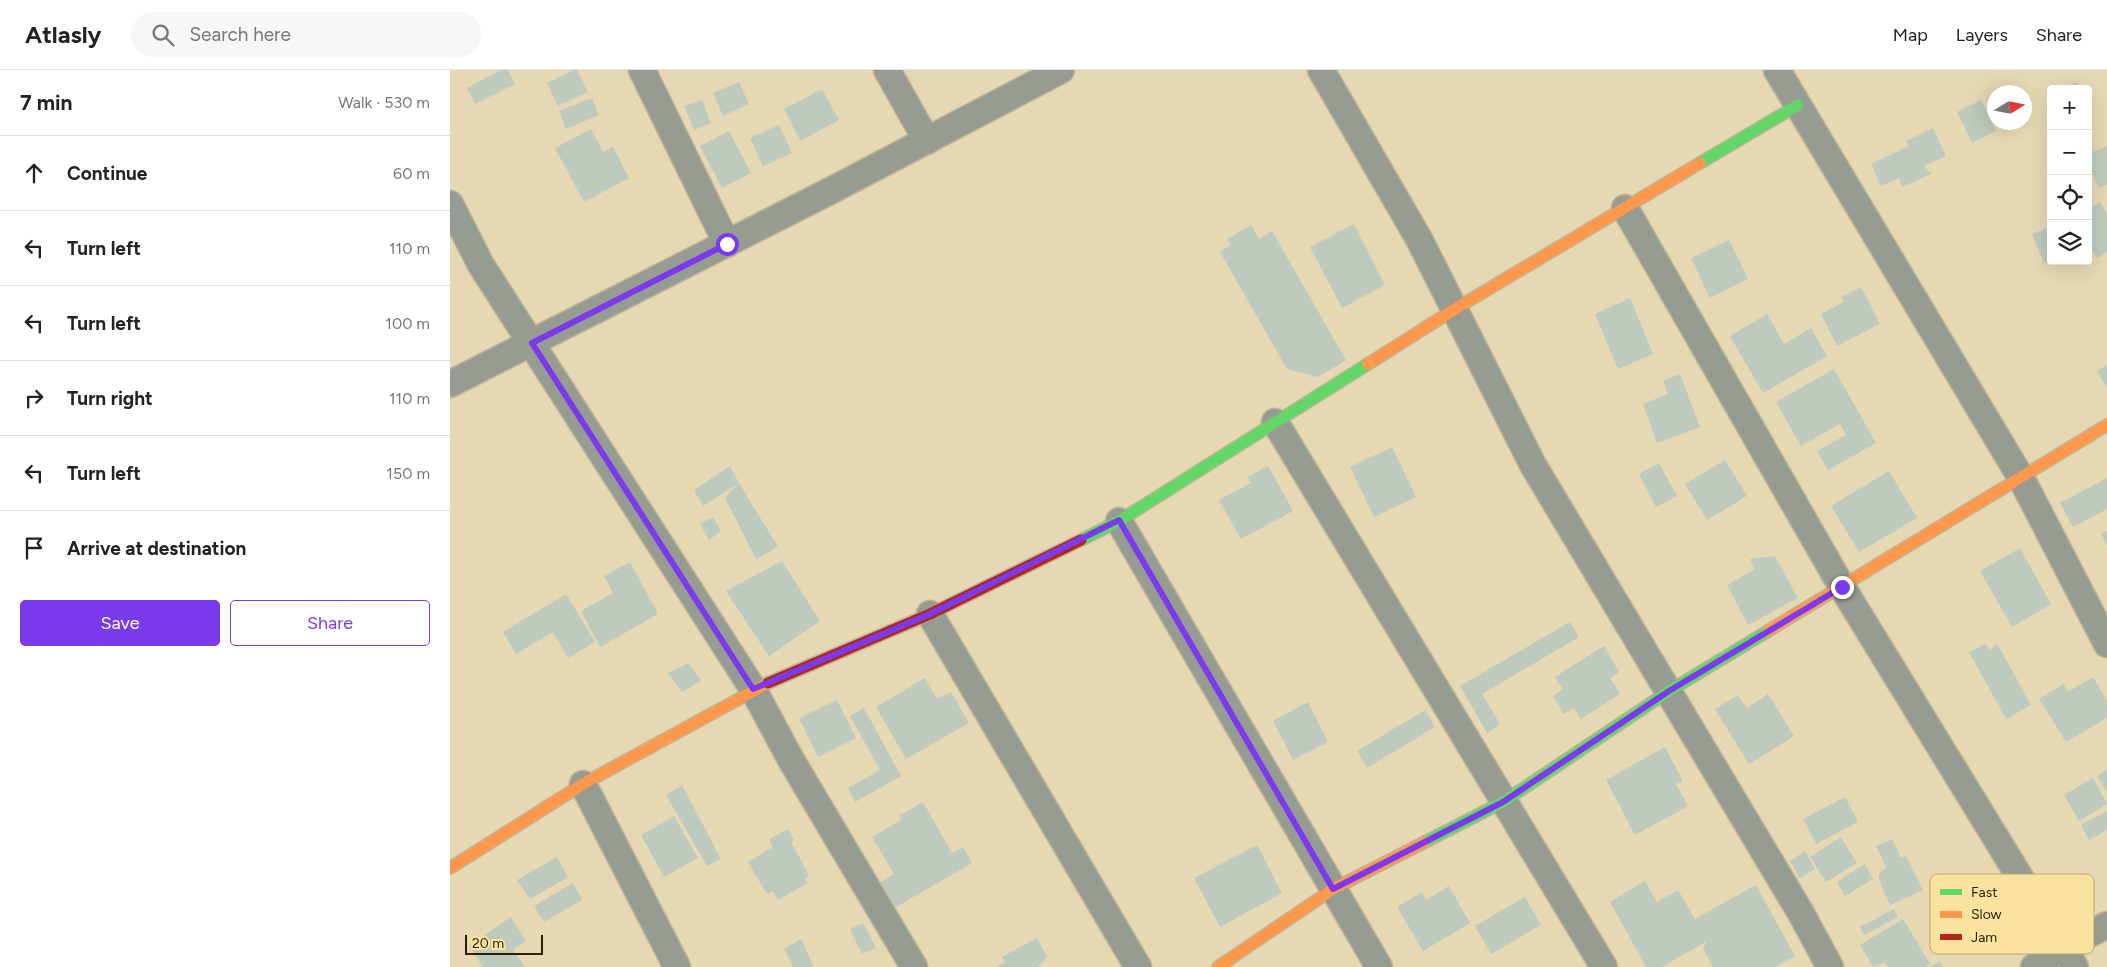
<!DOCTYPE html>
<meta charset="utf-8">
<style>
body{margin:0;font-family:Figtree,sans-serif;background:#f6f6f6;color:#222}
.controls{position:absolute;right:15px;top:15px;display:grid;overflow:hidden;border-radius:5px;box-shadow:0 5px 20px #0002}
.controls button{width:45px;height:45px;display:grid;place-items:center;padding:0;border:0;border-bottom:1px solid #e0e0e0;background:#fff;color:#222;font:25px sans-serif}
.compass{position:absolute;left:1537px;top:15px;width:45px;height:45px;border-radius:50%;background:#fff;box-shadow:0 5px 20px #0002;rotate:79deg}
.scale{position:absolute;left:15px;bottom:12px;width:78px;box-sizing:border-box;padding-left:5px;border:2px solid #281f03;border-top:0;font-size:14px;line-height:18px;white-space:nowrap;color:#281f03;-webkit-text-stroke:4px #fae39e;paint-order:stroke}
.stop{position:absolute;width:15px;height:15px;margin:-11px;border:4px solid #7c3aed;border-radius:50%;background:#fff}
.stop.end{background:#7c3aed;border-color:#fff;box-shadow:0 1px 5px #0008}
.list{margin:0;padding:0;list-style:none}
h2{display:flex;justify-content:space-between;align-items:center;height:65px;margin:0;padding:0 20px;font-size:21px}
h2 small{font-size:16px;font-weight:400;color:#767676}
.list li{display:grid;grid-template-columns:32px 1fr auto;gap:15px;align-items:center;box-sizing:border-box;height:75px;padding:0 20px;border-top:1px solid #e0e0e0}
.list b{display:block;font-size:19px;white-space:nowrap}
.list em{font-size:16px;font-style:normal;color:#767676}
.actions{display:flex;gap:10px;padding:15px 20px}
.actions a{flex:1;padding:11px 0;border:1px solid #7c3aed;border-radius:5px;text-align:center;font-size:18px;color:#7c3aed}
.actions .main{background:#7c3aed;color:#fff}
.icon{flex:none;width:28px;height:28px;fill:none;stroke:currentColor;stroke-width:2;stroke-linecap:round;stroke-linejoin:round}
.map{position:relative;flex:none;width:1657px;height:897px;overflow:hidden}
header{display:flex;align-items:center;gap:30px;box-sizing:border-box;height:70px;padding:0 25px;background:#fff;border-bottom:1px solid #e0e0e0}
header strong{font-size:24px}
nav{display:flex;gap:28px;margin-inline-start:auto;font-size:18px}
.search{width:350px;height:45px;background:#f6f6f6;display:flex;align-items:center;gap:12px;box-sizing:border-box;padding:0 18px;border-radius:28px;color:#767676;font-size:19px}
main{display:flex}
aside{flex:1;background:#fff}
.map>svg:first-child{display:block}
.building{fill:#becabd}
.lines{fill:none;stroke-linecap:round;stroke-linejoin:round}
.street-casing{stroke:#bfb597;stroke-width:29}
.fast-casing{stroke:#bfb597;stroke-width:14}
.slow-casing{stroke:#bfb597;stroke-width:14}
.jam-casing{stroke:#bfb597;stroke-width:14}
.street{stroke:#969c91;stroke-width:26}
.fast{stroke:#63d668;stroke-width:11}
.slow{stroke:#ff974d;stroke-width:11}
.jam{stroke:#b3261e;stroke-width:11}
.route{stroke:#7c3aed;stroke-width:6}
.key{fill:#fae39e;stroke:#bba870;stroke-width:1}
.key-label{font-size:14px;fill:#281f03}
</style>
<header>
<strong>Atlasly</strong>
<div class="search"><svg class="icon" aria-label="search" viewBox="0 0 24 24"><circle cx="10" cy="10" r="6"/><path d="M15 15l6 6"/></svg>Search here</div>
<nav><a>Map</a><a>Layers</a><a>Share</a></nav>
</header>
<main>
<aside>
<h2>7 min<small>Walk · 530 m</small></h2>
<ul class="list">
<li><svg class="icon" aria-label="ahead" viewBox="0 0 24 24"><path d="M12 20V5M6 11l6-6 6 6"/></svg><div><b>Continue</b></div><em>60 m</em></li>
<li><svg class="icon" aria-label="left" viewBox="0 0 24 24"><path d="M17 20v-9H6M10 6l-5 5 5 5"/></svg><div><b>Turn left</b></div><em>110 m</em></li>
<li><svg class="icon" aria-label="left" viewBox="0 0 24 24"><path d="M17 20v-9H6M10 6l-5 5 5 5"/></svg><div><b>Turn left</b></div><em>100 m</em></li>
<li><svg class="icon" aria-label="right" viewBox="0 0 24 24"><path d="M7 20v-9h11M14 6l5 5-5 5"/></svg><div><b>Turn right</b></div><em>110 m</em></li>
<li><svg class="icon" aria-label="left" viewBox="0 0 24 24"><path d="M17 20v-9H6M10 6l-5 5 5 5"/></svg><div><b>Turn left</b></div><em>150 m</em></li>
<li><svg class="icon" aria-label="arrive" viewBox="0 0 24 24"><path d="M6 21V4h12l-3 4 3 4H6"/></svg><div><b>Arrive at destination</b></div></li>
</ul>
<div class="actions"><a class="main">Save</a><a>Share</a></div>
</aside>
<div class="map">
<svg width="1657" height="897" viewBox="0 0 1657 897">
<rect width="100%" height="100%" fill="#e5d8b3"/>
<path class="building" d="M51,0H58L65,14L25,34L17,18Z
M124,0H127L138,22L108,36L97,13Z
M289,12L299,34L273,46L263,23Z
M1626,12L1630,19H1611Z
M372,19L389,50L350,71L334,39Z
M142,28L149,45L116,59L109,41Z
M252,30L261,53L244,60L234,36Z
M1531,30L1546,61L1522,73L1507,42Z
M329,55L342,83L313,96L300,68Z
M1483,58L1496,86L1474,96L1481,104L1452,117L1449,108L1431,116L1421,94L1459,76L1456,71Z
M141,59L153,82L163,77L179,108L134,132L105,78Z
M279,61L301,103L272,118L250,76Z
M1657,76V115L1649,118L1638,94V84Z
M1650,132L1657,144V182L1647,188L1638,173V139Z
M904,154L935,215L892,238L860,177Z
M801,155L809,169L822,161L896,290L868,307L837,299L770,182L781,175L777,169Z
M1601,156V190L1594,193L1582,164Z
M1279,170L1298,209L1260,228L1241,188Z
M1411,217L1430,254L1387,276L1371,244L1394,232L1391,227Z
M1180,228L1203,284L1168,299L1145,244Z
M1317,244L1334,274L1361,258L1377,286L1313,323L1280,266Z
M1657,295V318L1647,301Z
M1384,299L1426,373L1378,400L1367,381L1396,365L1390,354L1351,376L1326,332Z
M1230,304L1250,357L1207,373L1193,334L1218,324L1213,311Z
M942,377L966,427L924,447L900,397Z
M1275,390L1297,426L1257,450L1235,414Z
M1209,393L1227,426L1206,437L1189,404Z
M280,396L289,413L253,436L244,420Z
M818,396L843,441L791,469L769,430L801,413L797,407Z
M1439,401L1467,448L1409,482L1381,436Z
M1657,408V439L1623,457L1610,433Z
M289,413L328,477L306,489L275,428Z
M263,447L271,461L259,470L250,454Z
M1657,461V477L1651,464Z
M1570,478L1601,534L1562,557L1530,501Z
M1325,486L1348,528L1298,555L1277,515L1305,499L1300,489Z
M332,491L370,551L319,586L276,521Z
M180,492L208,544L150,577L131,541L163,523L154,506Z
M116,524L145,572L118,588L103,562L66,584L53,562Z
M1120,552L1129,567L1032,624L1050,654L1037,663L1010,616Z
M1547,573L1581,635L1556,649L1519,582L1535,574L1540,580Z
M1154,576L1169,602L1160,608L1170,624L1131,649L1124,638L1114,644L1103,626L1113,619L1105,607Z
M239,593L251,611L232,622L218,603Z
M1643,607L1657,631V648L1616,672L1589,629L1614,614L1618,622Z
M475,608L487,629L501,622L519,653L456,689L426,637Z
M1318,624L1344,666L1299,694L1265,639L1288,625L1297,638Z
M387,630L406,668L368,687L349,648Z
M858,632L878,672L843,690L823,651Z
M414,638L451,706L405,732L398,718L430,700L400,646Z
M975,640L985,657L917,698L907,681Z
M1215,677L1233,711L1226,714L1238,736L1185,765L1156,710Z
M1657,700V722L1647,706Z
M1643,708L1657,734L1629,751L1614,725Z
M232,715L271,789L257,796L216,725Z
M1395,727L1408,752L1366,774L1353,749Z
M473,732L502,783L513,777L522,793L441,840L427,814L444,804L422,767L451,750L449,746Z
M1657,741V760L1639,770L1631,755Z
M224,746L248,788L214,807L191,765Z
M338,759L344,770L341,772L359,805L355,809L358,813L328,830L323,821L317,824L298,792L323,777L319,769Z
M1391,767L1407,793L1376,812L1360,787Z
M1442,769L1451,788L1456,786L1473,820L1440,835L1429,810V804L1436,797L1426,776Z
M807,775L832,823L770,857L744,808Z
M1355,781L1365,799L1350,808L1340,791Z
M107,787L118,807L80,829L67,810Z
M1415,794L1423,809L1395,826L1387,812Z
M1195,811L1207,832L1228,820L1245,849L1306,815L1345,886L1325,897H1263L1253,878L1257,871L1212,897H1196L1160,832Z
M123,813L132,830L94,852L84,836Z
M999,816L1020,853L973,881L947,837L972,822L976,830Z
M1075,827L1091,855L1041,884L1025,856Z
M1444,839L1448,847L1414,865L1410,857Z
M61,847L76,871L63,880L75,897H33L19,876Z
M1453,849L1480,894L1476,897H1438L1434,893L1423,897L1410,875Z
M413,853L426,878L412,884L400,859Z
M587,868L597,887L588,897H546L555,892L552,887Z
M351,869L364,897H343L334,879Z
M1490,891L1493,897H1479Z"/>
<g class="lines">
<defs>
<path id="street" d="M192,0L277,174
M437,0L477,71
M871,0L969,169L1083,395L1352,845L1380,897
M1327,0L1570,406L1657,574
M0,134L31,195L303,619L340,688L464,897
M1175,138L1392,517L1625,897
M0,314L380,121L611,0
M825,352L1154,897
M669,451L929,897
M480,544L688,897
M133,714L227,897
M1584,897L1614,877L1657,855"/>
<path id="fast" d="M1250,93L1348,35
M631,470L669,451L918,294
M975,772L1053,732L1219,621L1318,561"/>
<path id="slow" d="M918,294L1005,239L1250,93
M1318,561L1657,355
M0,798L133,714L318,613
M768,897L883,819L975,772"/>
<path id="jam" d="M318,613L480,544L631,470"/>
</defs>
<use href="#street" class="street-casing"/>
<use href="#fast" class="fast-casing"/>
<use href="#slow" class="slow-casing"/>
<use href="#jam" class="jam-casing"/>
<use href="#street" class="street"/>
<use href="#fast" class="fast"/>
<use href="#slow" class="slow"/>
<use href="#jam" class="jam"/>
</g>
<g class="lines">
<path class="route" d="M277,174L82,273L303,619L480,544L669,450L883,819L1053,732L1219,621L1392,517"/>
</g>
<rect x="1480" y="804" width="164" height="80" rx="8" class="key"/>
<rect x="1490" y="819" width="22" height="6" fill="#63d668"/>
<rect x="1490" y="841" width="22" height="7" fill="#ff974d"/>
<rect x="1490" y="864" width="22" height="6" fill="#b3261e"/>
<g class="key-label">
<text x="1521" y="827">Fast</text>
<text x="1521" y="849">Slow</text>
<text x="1521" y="872">Jam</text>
</g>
</svg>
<div class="controls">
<button>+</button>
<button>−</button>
<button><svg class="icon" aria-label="locate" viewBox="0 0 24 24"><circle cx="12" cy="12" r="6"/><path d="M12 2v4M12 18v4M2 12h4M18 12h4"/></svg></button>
<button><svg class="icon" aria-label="layers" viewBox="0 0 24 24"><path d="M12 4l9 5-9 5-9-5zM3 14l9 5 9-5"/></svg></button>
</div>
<svg class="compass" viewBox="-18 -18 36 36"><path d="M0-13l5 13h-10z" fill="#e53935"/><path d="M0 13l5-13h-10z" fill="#767676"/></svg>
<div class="scale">20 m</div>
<div class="stop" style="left:277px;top:174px"></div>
<div class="stop end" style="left:1392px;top:517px"></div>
</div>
</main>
